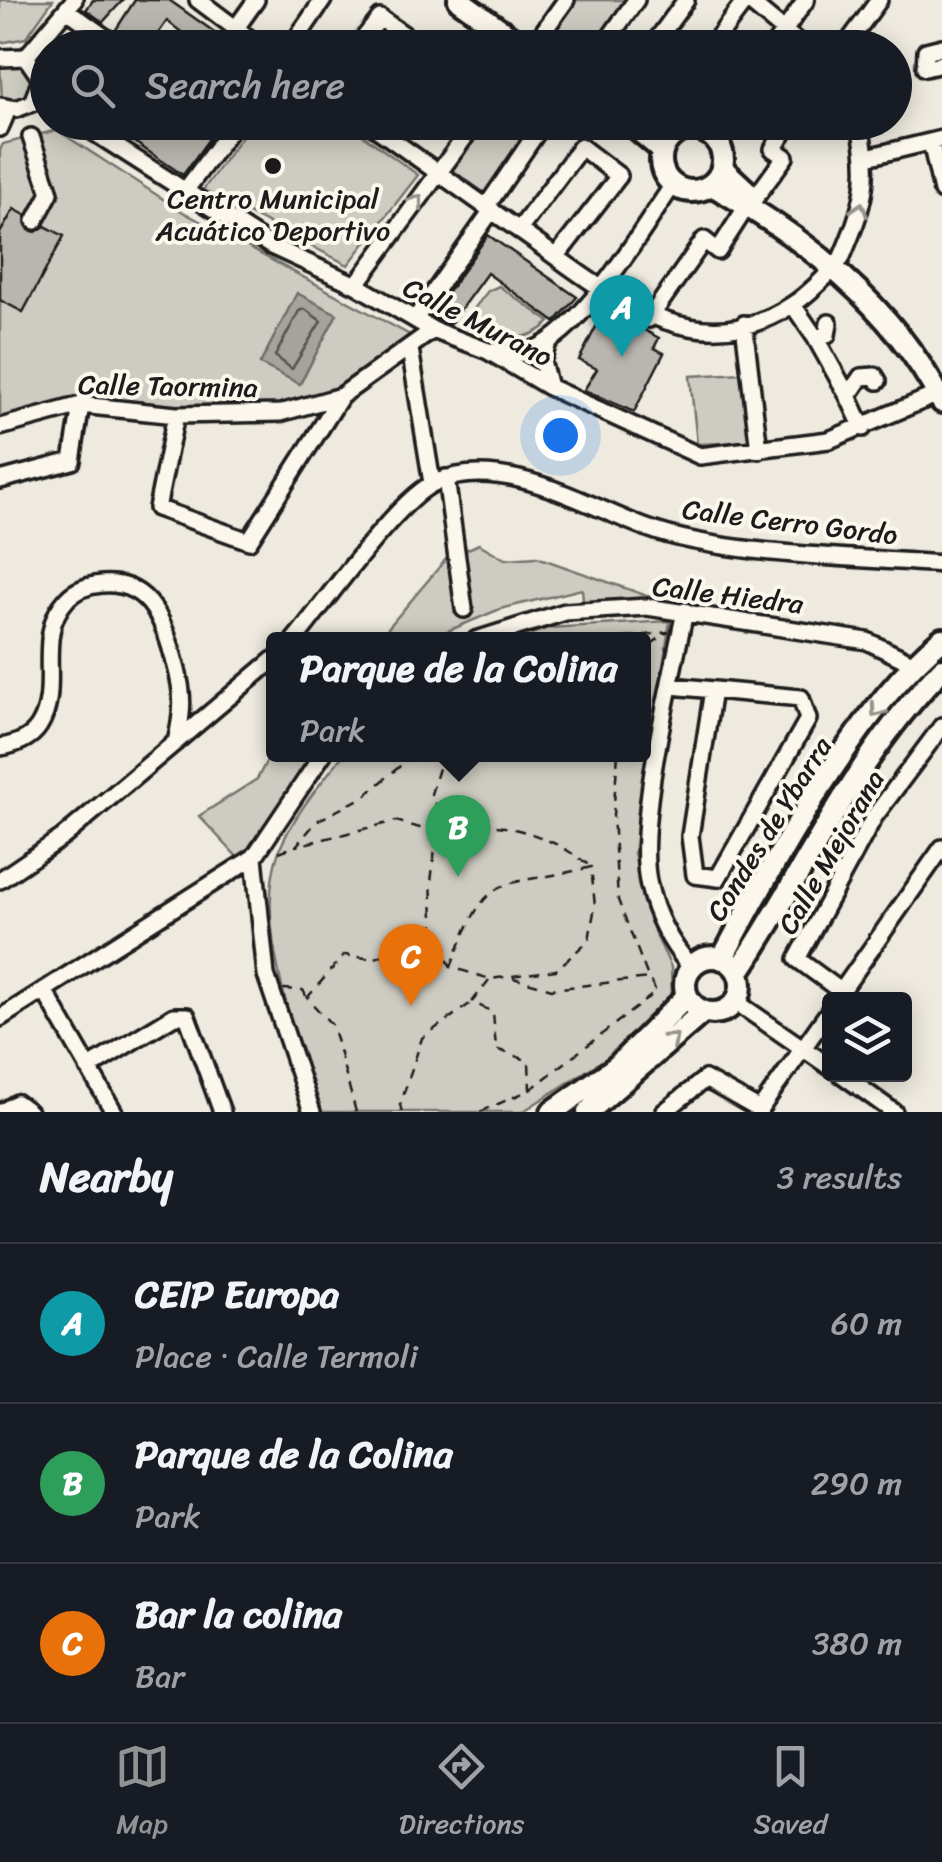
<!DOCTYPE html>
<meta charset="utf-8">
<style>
body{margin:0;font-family:Sriracha,sans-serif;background:#242831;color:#f1f3f6}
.controls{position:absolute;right:30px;bottom:30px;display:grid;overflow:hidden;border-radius:10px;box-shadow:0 5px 25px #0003}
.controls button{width:90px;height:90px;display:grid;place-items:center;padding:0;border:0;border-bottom:2px solid #363941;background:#171b24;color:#f1f3f6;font:50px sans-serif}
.you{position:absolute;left:560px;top:435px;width:35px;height:35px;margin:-25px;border:8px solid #fff;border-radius:50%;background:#1a73e8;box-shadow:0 0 0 15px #1a73e833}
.badge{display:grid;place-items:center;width:65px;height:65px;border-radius:50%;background:#919294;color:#fff;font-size:32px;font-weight:700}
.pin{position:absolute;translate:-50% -82px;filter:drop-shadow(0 2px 5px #0008)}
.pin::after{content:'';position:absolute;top:52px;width:35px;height:30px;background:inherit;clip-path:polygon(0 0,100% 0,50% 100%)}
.popup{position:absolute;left:266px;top:632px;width:385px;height:130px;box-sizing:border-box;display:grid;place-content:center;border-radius:10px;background:#171b24;filter:drop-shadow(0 2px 8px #0005);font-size:32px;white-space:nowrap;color:#9ea1a6}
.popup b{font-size:38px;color:#f1f3f6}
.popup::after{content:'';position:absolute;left:50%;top:100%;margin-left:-20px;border:20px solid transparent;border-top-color:#171b24}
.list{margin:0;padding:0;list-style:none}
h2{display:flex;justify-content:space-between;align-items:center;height:130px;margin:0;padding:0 40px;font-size:42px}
h2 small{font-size:32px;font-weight:400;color:#9ea1a6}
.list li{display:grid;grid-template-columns:65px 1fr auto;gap:30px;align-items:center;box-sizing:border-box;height:160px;padding:0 40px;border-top:2px solid #363941}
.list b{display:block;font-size:38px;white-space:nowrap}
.list p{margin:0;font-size:32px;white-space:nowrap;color:#9ea1a6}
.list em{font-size:32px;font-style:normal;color:#9ea1a6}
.icon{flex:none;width:55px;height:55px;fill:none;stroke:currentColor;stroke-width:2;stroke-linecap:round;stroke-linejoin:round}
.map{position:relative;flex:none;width:942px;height:1112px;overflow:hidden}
.search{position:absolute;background:#171b24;box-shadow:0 5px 25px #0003;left:30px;right:30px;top:30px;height:110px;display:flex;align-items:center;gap:25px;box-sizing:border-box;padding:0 35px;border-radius:55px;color:#9ea1a6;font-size:38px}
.sheet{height:610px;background:#171b24}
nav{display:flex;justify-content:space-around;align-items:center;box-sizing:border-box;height:140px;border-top:2px solid #363941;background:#171b24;font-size:28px;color:#9ea1a6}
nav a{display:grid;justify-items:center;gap:5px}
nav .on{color:#919294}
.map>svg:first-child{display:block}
.green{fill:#ceccc2;stroke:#75746f;stroke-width:2.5}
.water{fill:#a6a39d;stroke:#6f6d69;stroke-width:2.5}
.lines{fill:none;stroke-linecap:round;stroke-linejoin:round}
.shore{stroke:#535250;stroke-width:2.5}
.building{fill:#b9b6af;stroke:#1c1c1c;stroke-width:2.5}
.minor-casing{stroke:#1c1c1c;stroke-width:22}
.major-casing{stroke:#1c1c1c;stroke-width:28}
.path{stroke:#1c1c1c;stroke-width:2.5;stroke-dasharray:10 8;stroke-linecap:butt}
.minor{stroke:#fbf7ec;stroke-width:15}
.major{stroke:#fbf7ec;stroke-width:20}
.oneway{stroke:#97948e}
.poi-dot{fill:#1c1c1c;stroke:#fbf7ec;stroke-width:4}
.labels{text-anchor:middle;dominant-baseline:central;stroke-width:8;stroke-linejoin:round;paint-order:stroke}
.poi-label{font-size:28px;fill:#1c1c1c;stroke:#fbf7ec}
.street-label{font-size:28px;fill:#1c1c1c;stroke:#fbf7ec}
</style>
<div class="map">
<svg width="942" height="1112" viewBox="0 0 942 1112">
<rect width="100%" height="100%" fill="#eeeadf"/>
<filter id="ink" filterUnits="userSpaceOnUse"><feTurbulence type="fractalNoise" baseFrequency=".01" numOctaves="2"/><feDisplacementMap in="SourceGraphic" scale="20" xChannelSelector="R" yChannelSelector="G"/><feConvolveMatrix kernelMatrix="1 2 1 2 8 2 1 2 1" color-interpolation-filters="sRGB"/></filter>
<g filter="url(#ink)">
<path class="green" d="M0,0H53L26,38L0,43Z
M575,0H629L595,47H572L551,33Z
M18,63L31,75V87L20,100H2L0,65Z
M252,122L346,123L418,175L348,265L203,190Z
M485,123H540L489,196L452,170Z
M57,130L183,212L408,334L409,341L337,390L280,408L81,405L0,427V150L3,144Z
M499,286L550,322C527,345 487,342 461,325L488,291Z
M743,373L750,442L697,444L690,376Z
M479,544L505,559L537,557L656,599L659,608L584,611L582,589L500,609L429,639L378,640L446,559Z
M670,621L634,853L654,931L671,967L672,997L611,1055L522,1112H322C297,1043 252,923 279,851C292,817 321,783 343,755L643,754V640L517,639L548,628Z
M273,749V754L323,755L242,862L199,816L257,779Z"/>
<path class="water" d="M297,293L337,314L300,384L260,364Z"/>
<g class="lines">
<path class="shore" d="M305,309L321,321L292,369L275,356L299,311Z"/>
</g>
<path class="building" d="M93,0H123L103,22L86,10Z
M135,0H169L237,48H202L167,21L148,48H134L115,31Z
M74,29L100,48H61Z
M105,122H221L183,175Z
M14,209L25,215L29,230L36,232L45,226L64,236L23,312L0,300V233Z
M488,235L577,297L555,322L487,273L450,324L431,316Z
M616,315L659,338L654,348L664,353L634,412L584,390L597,369L579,360L599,321L608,326Z"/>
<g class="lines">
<defs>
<path id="minor" d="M198,0L262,48
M747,0L805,48
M67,10L120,48
M236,28L256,0
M536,42L566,0
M942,47L926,51L925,68L942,64
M290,48L323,0
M356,48L380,18L423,48
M602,48L636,0
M651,48L686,0
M710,48L746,0
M772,48L806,0
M844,48L879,0
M26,57L74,0
M0,58L26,57L41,79L32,103L16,109L0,106
M78,122L271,246L356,285L433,330L488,351L549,387L700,456L829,440L938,394
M367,122C421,161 476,199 530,238C607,293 694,369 792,305C807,296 820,281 833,270
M0,128L8,109
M712,135L720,122
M31,137L50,193L35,221
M931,142L942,191
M867,157L942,139
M185,191L236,122
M755,198L785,157L773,149L791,122
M486,207L544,122
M519,230L581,147L619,176L556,257
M841,259C863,207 873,179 859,122
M356,285L476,122
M793,305L815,337L827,335L829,323
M415,319L492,210
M649,319L704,240L718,251L747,206
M744,324L759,450
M815,337L848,396
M548,343L542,361L549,387
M410,349L432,483
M492,351C501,352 513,355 523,353C578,342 641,230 673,185
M176,415L157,508L249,541L341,396
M0,427L81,405L176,415L280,413L341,396L433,330
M863,428L848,396L861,377L875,376L878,381
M446,478L464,609
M0,480L72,461L81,405
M685,611C672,677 634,825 649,886C656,917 670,943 691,967
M294,640C325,603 399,497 436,482C503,454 585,505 647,528C723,556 858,557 942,564
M476,640L565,612L647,607L867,641L912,663
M671,686L801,698L808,719L718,878L695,875L690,836L713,690
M0,747C14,745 31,739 39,726C63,688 33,635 67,599C75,590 89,585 102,584C152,580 165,626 176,666C184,695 183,713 176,742
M254,857L266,975L312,1112
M0,880L63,837L273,660
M44,990L114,1112
M842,992L797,959L874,817L942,726
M836,999L942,848
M736,1002L830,1067
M0,1018L254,857L323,754
M88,1068L174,1016H187L222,1112
M841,1074L894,1112
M2,1112L17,1103L29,1112
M664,1112L705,1079L760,1110
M758,1112L830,1010"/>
<path id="major" d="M459,0L526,48
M629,122L662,150
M661 160a31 31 0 1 1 62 0a31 31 0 1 1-62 0Z
M723,169L752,196
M712,185C805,238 892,305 942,402
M685 985a28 28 0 1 1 56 0a28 28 0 1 1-56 0Z
M722,959C774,861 857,708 942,639
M738,973C806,871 854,757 942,669
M552,1112L616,1067L686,997
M588,1112L703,1012"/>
</defs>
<use href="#minor" class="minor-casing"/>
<use href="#major" class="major-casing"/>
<path class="path" d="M660,130L666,123L694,122
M726,138L729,155
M654,163L656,185
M678,201L705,197
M608,640L668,632L643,650
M414,754L365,796L317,821L296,846L396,821L437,833
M618,754L613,815L618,900L648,977
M446,828L431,794L441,762L451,754
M279,852L296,846
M434,934L431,882L437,833C489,813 549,833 591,867
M489,980L472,1002L493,1012L496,1049L529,1061L530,1090
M283,989L303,990L306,996
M356,1112L332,1025L307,998L344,955L373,959L434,935L451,967L490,979L556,970L589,940L595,906L591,867C496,891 490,864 451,967
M402,1112L400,1105L422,1038L471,1003
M480,1112L530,1090L656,992L649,978L552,989L513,978"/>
<use href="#minor" class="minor"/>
<use href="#major" class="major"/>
</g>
<defs><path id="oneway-chevron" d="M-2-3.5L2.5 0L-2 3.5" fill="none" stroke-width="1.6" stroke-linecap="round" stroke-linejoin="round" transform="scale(2.5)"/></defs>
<g class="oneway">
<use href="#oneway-chevron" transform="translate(417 201) rotate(-54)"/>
<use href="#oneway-chevron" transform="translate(860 209) rotate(-73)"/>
<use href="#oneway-chevron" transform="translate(877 711) rotate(126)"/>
<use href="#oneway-chevron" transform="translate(672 1039) rotate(-42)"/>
</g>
</g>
<circle class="poi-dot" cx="273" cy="166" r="10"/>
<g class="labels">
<g class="poi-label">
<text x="273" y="198">Centro Municipal<tspan x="273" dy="32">Acuático Deportivo</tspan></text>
</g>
<g class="street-label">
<text transform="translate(478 322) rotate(27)">Calle Murano</text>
<text transform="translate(168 386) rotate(1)">Calle Taormina</text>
<text transform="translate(790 522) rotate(7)">Calle Cerro Gordo</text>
<text transform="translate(728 595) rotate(7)">Calle Hiedra</text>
<text transform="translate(769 829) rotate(-58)">Condes de Ybarra</text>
<text transform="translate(831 852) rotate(-60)">Calle Mejorana</text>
</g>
</g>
</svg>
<div class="controls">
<button><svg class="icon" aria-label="layers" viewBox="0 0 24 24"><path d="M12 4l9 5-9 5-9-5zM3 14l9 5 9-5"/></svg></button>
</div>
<div class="you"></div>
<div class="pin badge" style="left:622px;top:357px;background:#0f9aa8">A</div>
<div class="pin badge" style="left:458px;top:877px;background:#2e9e5b">B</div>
<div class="popup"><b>Parque de la Colina</b>Park</div>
<div class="pin badge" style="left:411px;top:1006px;background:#e8710a">C</div>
<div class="search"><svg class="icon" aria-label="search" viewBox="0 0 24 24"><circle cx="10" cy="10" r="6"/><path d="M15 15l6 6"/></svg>Search here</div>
</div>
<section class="sheet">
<h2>Nearby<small>3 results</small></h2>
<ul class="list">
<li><span class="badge" style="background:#0f9aa8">A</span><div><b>CEIP Europa</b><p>Place · Calle Termoli</p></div><em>60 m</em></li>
<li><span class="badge" style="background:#2e9e5b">B</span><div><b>Parque de la Colina</b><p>Park</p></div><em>290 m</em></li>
<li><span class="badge" style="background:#e8710a">C</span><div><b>Bar la colina</b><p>Bar</p></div><em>380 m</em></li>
</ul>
</section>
<nav>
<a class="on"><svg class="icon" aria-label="map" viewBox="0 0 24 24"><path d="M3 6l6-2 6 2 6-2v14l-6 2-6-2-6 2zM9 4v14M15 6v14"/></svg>Map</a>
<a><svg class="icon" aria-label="directions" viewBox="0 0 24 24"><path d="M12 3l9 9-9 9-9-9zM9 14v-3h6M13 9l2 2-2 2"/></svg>Directions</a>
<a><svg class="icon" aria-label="saved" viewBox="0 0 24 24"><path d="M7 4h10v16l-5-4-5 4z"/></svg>Saved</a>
</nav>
